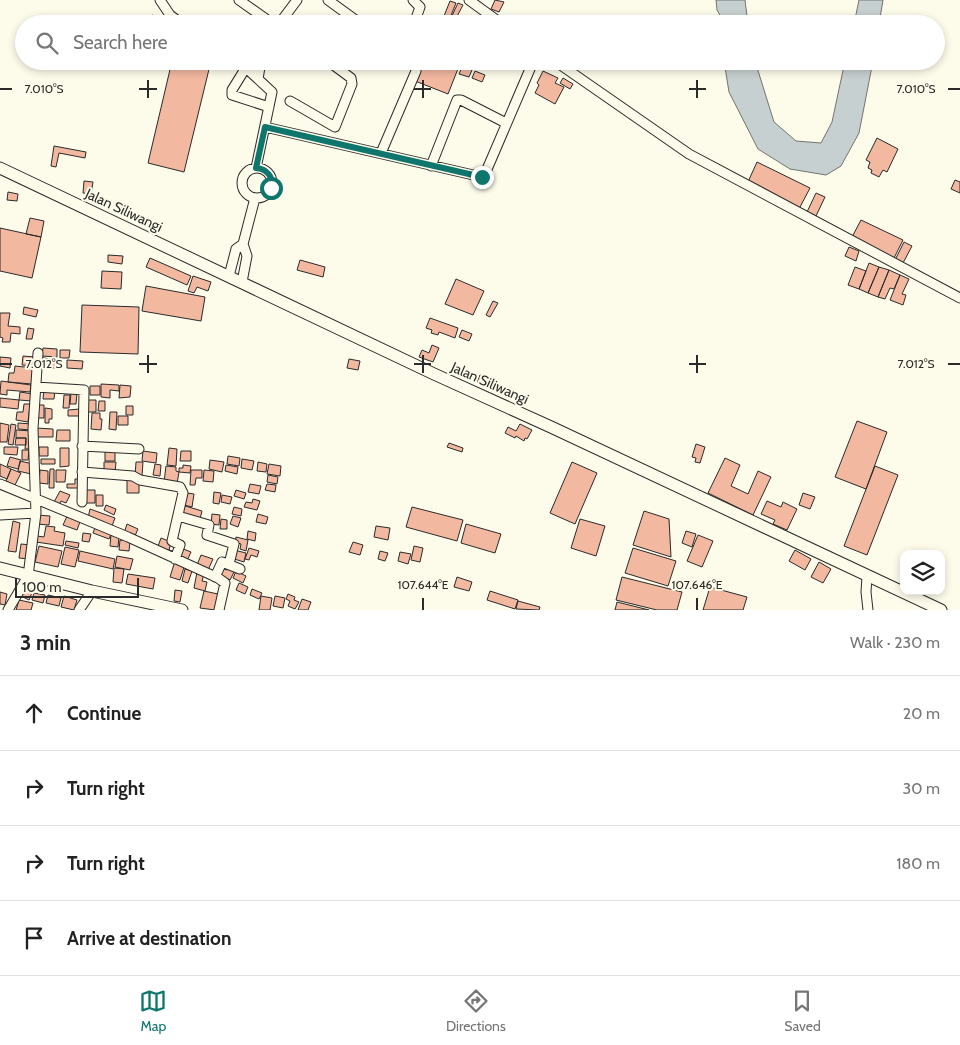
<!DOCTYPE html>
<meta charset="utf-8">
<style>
body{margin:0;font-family:Cabin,sans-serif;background:#f2f2f2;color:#222}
.controls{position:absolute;right:15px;bottom:15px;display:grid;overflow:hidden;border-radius:10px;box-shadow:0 2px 8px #0003}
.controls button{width:45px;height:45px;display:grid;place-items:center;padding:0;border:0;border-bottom:1px solid #e0e0e0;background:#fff;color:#222;font:25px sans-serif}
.scale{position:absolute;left:15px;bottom:12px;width:124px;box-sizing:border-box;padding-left:5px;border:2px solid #2b2b2b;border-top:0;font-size:14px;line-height:18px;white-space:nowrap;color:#2b2b2b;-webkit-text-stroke:4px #fdfbea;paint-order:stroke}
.stop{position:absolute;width:15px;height:15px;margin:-11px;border:4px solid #0f766e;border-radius:50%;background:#fff}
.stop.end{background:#0f766e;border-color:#fff;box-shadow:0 1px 5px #0008}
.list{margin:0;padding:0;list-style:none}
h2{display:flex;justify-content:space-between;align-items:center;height:65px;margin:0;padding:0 20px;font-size:21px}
h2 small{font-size:16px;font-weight:400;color:#767676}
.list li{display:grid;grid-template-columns:32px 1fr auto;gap:15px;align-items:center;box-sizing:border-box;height:75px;padding:0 20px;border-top:1px solid #e0e0e0}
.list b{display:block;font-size:19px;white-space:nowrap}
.list em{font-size:16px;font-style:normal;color:#767676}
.icon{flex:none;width:28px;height:28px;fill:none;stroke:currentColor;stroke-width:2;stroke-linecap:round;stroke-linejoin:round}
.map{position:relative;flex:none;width:960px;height:610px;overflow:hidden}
.search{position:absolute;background:#fff;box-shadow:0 2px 8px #0003;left:15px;right:15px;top:15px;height:55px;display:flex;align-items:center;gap:12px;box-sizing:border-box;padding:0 18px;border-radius:28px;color:#767676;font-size:19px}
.sheet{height:365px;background:#fff}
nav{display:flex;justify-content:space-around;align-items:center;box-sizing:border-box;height:70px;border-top:1px solid #e0e0e0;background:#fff;font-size:14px;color:#767676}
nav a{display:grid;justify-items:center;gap:2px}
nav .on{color:#0f766e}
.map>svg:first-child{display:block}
.water{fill:#c7d0d0;stroke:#74746e}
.building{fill:#f2b8a0;stroke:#2b2b2b}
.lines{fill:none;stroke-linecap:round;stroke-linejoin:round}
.minor-casing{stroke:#2b2b2b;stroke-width:11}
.major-casing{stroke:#2b2b2b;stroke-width:13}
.minor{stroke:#fdfbea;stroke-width:9}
.major{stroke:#fdfbea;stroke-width:11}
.route{stroke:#0f766e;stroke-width:6}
.ticks{fill:none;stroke:#2b2b2b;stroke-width:2}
.labels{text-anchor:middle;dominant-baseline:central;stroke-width:4;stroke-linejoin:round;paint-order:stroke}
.street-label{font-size:14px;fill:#2b2b2b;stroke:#fdfbea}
.ticks-label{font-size:12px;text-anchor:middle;fill:#2b2b2b;stroke:#fdfbea;stroke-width:4;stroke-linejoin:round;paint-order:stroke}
</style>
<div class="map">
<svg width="960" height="610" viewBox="0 0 960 610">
<rect width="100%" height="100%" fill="#fdfbea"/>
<path class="water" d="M716,0H745L748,24H725L717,10Z
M859,0H883L879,24H854Z
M724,61H755L774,122L796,141L821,143L832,122L845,61H873L859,133L841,166L826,175L790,169L758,149L729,92Z"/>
<path class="building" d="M495,0L504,2L499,12L491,9Z
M450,1L456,3L448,23L442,21Z
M458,3L463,5L453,24L449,22Z
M153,15L156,24H145L143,19Z
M172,61H211L184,172L148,163Z
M423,61H461L448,94L415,81Z
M462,67L472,70L469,77L459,74Z
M475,71L485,75L482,82L472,78Z
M543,71L558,78L555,83L564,87L555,104L535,93L539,85L537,83Z
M563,78L573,84L570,89L560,83Z
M877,138L898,149L887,172L883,170L879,177L871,173L872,170L868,168L870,162L866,160Z
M54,146L86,152L85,158L59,153L56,167L51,166Z
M757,162L810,188L799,209L747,184Z
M955,180L960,182V193L951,189Z
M84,181L93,182L91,194L83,193Z
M8,192L18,194L17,201L7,200Z
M816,193L825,197L816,216L807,212Z
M30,218L44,221L41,237L26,234Z
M861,220L903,240L894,258L852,237Z
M0,228L41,237L32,278L0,271Z
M904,242L912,246L903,263L895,260Z
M849,247L859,251L856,261L845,256Z
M108,255L123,256L122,264L108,262Z
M150,258L191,276L187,285L146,267Z
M300,260L325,267L323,277L297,270Z
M869,263L879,267L868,293L859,289Z
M855,267L866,271L859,289L848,285Z
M879,267L889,270L878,297L868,293Z
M889,270L900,275L894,289L890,288L885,299L878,297Z
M102,271L122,272L121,289L101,288Z
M900,275L909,279L902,294L906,295L903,305L890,300Z
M193,276L211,282L208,291L197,287L194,293L188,291Z
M456,279L484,291L473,315L445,304Z
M146,286L205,297L201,321L142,311Z
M493,301L498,303L490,317L486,315Z
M82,305L139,307L138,354L80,352Z
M24,307L38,310L36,317L23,314Z
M0,313H10L8,326L20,327V334L11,333L10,342H2L3,338L0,337Z
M430,318L458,328L455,338L439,332L438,335L431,333L432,330L426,328Z
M28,328L34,329L32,339H26Z
M462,330L472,334L469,341L459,337Z
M432,345L439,348L433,362L419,357L422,350L429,353Z
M43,348L57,349V357L42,356Z
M60,350H70L69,358H60Z
M23,356L35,357L34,366L22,365Z
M0,357L11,358L10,368L0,366Z
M39,357L50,359L49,368L38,367Z
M50,359H61L60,368H49Z
M349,359L360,361L358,370L347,368Z
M67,360L83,361L82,369L67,368Z
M15,366L34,368L32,384L8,382L9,373H14Z
M480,375L490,379L486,386L477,382Z
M1,381L31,385L30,392L7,390V395L0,394Z
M101,384L119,385V391L110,390V398L101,397Z
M120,385L131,386L130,397L119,398Z
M90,386H100V395H90Z
M44,389L55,390L54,399H43Z
M20,392L33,394L32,401L19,400Z
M71,393H77L76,404H70Z
M64,395H70L69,408H63Z
M0,398L19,400L18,409L0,407Z
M84,400H96V412H84Z
M99,401H105V411H98Z
M24,404H30L28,422L16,420L17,412H23Z
M36,405H44V418H36Z
M126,406H133V415H126Z
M45,408L52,409V419H49V423H45Z
M80,409V416H68V410Z
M110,412H117L116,430L109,429Z
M92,413H100V419H102L101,430L91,429Z
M118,416H128V425H118Z
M857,421L887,432L866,489L835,477Z
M0,423L9,425L7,442H0Z
M18,423L32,424L31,430L18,429Z
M11,424L16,425L13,445L8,444Z
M520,424L532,430L527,439L525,438L524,441L516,436L515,438L505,433L508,427L516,431Z
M36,428L53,429V437H36Z
M16,430L32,431L31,449H25L26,438H16Z
M57,430H70V441H56Z
M16,438H26V445H15Z
M449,443L463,448L462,452L447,447Z
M696,444L705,447L700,463L695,462L696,458L692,457Z
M4,447H18L17,455L4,454Z
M39,447H48V456H39Z
M60,448H69V466L60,467Z
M169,448L177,449L176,466L167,465Z
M105,449H115V461H105Z
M22,450H29L28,460H22Z
M143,451L157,453L156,463L142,461Z
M181,451H191V461H180Z
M228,456L240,458L239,466L227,464Z
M10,457L21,460L18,469L7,466Z
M725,458L740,465L731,486L748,494L758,471L771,477L753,515L708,493Z
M41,459H55V464H41Z
M242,459L254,461L252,470L241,468Z
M210,460L224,462L222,472L209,469Z
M20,461L33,464L31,474L18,471Z
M104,462H116L115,473H104Z
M136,462H143L142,476H135Z
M258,462L267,464L266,472L257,471Z
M572,462L597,473L575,524L550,513Z
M0,464L11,469L7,479L0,476Z
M155,464L161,465L160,476L153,475Z
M269,464L281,466L280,476L267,474Z
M183,465L191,466L190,473L179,472V468H183Z
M226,465L238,467L237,474L225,471Z
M166,466L176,467V471L179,472L177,484L164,482Z
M875,466L898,475L867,555L844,546Z
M11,469L21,473L15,485L6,481Z
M50,469H54V488H49Z
M40,470L48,471V484L39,483Z
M56,470H66L65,482H56Z
M191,470H202V478H196L195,485H190Z
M204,470L214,471L213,482L203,481Z
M268,475L278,477L277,484L267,482Z
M75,479H80L81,488H67V484H75Z
M127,479L139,480V493H127Z
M250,484L261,486L259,494L248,492Z
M267,484L276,485L275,492L265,490Z
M85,490H95V503H84Z
M236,490L246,493L244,499L234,496Z
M60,491L70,495L66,503L61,501L59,505L54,502Z
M214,492L221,493L219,504L213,503Z
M187,493L194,494L192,507L184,505Z
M803,493L815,497L810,509L799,505Z
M96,495H103V506H96Z
M222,495L232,497L230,504L221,502Z
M253,499L260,501L257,510L244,507L246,502L252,503Z
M767,501L781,507L783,502L797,509L787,530L773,524L775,520L761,514Z
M106,505L116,509L114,515L104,510Z
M182,505L202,511L200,519L180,514Z
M234,507L242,509L241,516L232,514Z
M412,507L463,520L457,541L406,527Z
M90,509L115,518L112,526L88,518Z
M644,511L669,519L671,557L633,545Z
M68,514L81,519L77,530L63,525Z
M212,514L220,515L219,525L211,524Z
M258,514L268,517L266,524L256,522Z
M37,515L50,516L49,525L36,524Z
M233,516L241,518L238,527L230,524Z
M221,519L227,520V529H220Z
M580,519L605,526L596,556L571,548Z
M13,521L20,523L16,552L8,551Z
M127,524L138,529L134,538L124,533Z
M466,524L501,534L495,553L461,543Z
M96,525L112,532L109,539L93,533Z
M46,526L55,527L54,531L65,533L63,546L36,542L37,536L44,537Z
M376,526L390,528L388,540L374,537Z
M248,531L256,533L255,541L247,539Z
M686,531L696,534L692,547L682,543Z
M83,533L91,534L89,542L82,541Z
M111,534L119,536L118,547L110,546Z
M698,535L713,541L702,567L687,561Z
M236,537L248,540L246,551L240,549L241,544L235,542Z
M161,538L171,542L169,550L176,552L175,556L157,549Z
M120,540L130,541L129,551L119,550Z
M66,541L79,543L78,548L65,545Z
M353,542L363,545L360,555L349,552Z
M21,544L31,545L29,559L19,558Z
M39,546L62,551L58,567L35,562Z
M414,546L423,548L420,562L411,560Z
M65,547L79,550L75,567L61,564Z
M181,548L191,552L187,561L177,557Z
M249,548L259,551L257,557L251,555L249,560L245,559Z
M633,548L676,561L668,586L625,573Z
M234,550L246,553L244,562L231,558Z
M795,550L811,559L805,570L789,561Z
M80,551L115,559L113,569L78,561Z
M380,551L388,553L385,561L378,559Z
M400,552L411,554L408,564L398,561Z
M201,555L213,559L208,570L197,565Z
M117,556L133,559L130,570L115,567Z
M175,561L185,564L180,580L170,577Z
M819,562L831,569L823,583L811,577Z
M229,567L235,570L230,580L218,574L221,568L227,570Z
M114,568L124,569L122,583L113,582Z
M185,569L192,571L188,583L182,581Z
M236,571L246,576L243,583L233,578Z
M197,572L204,574L202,581L207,582L205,591L194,588Z
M128,574L155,578L153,589L126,584Z
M457,577L472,582L469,591L454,587Z
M622,577L682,592L677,610H657L616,600Z
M239,583L248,587L245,594L236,590Z
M25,586L33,590L29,600L21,596Z
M710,587L747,597L743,610H703Z
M252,589L262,593L259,599L250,595Z
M175,590L182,591L180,602L174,601Z
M204,591L218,594L215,610L200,608Z
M490,591L518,600L515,609L487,600Z
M0,592L7,594L5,605L0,604Z
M34,593L45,595L43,603L32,600Z
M288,594L295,597L294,600L299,602L295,609L288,606L290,601L286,599Z
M48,595L61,598L59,606L46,603Z
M64,596L77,600L74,610L61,607Z
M261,596L272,598L270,610H259Z
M275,596L285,598L283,608L273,606Z
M302,599L311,602L308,610H298Z
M19,600L33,603L31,610H16Z
M518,601L540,607L539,610L516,609Z
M617,602L649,610H615Z"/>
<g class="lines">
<defs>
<path id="minor" d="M160,0L170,15L182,24
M239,0L273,24
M328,0L361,24
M413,0L420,7L414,24
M469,0L502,24
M279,24L297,0
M236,61L245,67L272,92L256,168
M250,61L232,90V95L269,107
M555,61L689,154L960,298
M258,79L261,61
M290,101L335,127L352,84L351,78L328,61
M265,127L482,177L485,174L533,62
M381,153L416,71
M431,166L457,100H461L506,123
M242 183a15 15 0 1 1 30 0a15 15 0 1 1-30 0Z
M229,276L236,249L243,244
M242,282L247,256L243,244L255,198
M36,387L84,390L82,502
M82,446L139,449
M82,472L133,476L140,480L180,487L183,493L172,541L180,545L175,559
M0,484L128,537L218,578L225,583L219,610
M0,515L36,513
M178,516L209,525L207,535L234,544L229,564
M867,576L866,592L868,610
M215,577L222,562L240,569
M8,610L28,576L36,513L33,429L38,353
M79,610L92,591"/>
<path id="major" d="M0,168L434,374L551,427L941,610
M0,568L92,591L182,610"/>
</defs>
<use href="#minor" class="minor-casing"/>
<use href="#major" class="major-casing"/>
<use href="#minor" class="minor"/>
<use href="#major" class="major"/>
</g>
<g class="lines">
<path class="route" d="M271,188C274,177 267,169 256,168L265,127L482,177"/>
</g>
<path class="ticks" d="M148,80V98M423,80V98M697,80V98M0,89H12M139,89H157M414,89H431M689,89H706M948,89H960M148,355V373M423,355V373M697,355V373M0,364H12M139,364H157M414,364H431M689,364H706M948,364H960M423,598V610M697,598V610"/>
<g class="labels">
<g class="street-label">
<text transform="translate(124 210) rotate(25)">Jalan Siliwangi</text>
<text transform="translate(490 383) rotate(24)">Jalan Siliwangi</text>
</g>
</g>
<g class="ticks-label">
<text x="44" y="93">7.010°S</text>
<text x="916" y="93">7.010°S</text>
<text x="44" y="368">7.012°S</text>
<text x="916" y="368">7.012°S</text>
<text x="423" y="589">107.644°E</text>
<text x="697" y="589">107.646°E</text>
</g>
</svg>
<div class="controls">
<button><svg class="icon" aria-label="layers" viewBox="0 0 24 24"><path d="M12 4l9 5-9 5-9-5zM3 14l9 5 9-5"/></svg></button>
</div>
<div class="scale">100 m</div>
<div class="stop" style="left:271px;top:188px"></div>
<div class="stop end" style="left:482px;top:177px"></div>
<div class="search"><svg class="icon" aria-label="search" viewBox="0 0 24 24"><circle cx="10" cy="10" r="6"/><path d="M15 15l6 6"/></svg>Search here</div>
</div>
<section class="sheet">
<h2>3 min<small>Walk · 230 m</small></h2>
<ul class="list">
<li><svg class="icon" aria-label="ahead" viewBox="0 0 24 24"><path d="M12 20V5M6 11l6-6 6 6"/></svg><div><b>Continue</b></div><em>20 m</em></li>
<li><svg class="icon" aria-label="right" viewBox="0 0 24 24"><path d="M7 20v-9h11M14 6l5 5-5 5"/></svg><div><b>Turn right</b></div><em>30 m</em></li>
<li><svg class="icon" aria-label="right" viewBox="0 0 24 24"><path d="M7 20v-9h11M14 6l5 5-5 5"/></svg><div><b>Turn right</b></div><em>180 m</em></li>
<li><svg class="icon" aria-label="arrive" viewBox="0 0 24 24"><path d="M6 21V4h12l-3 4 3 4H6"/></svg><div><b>Arrive at destination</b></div></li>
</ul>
</section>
<nav>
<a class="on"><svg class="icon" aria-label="map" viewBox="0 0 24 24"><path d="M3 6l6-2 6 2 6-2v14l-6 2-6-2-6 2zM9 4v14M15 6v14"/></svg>Map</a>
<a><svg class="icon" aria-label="directions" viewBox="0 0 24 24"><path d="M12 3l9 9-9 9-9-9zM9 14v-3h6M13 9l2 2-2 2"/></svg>Directions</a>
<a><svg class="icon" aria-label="saved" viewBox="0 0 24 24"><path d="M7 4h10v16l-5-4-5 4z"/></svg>Saved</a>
</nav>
